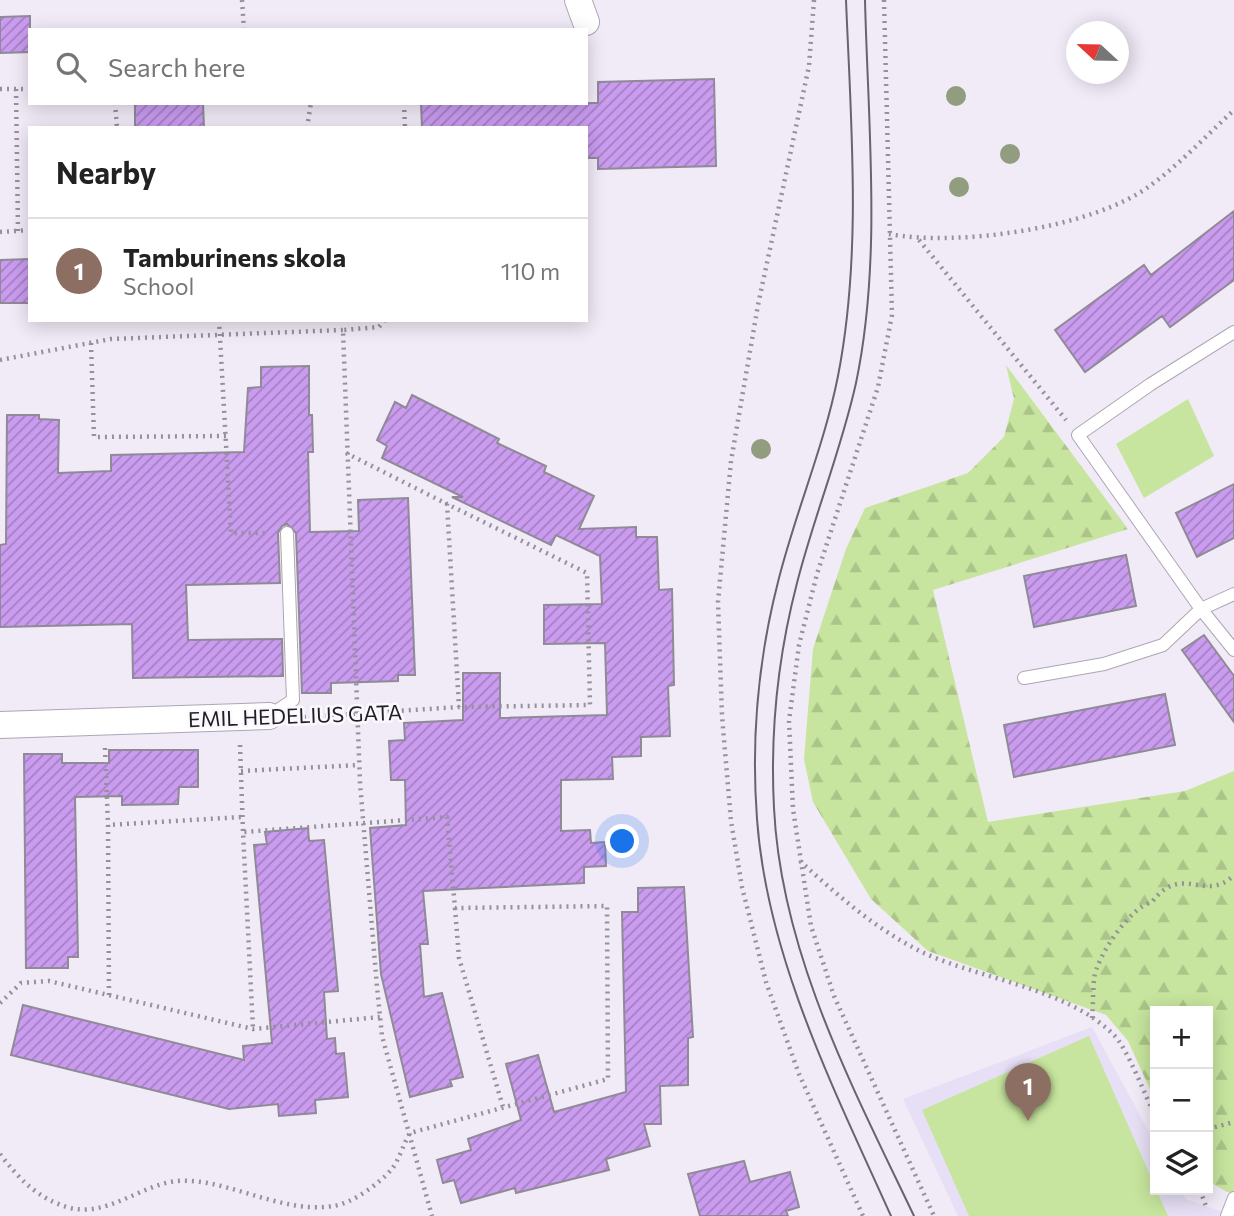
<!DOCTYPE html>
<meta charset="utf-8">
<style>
body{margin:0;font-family:Commissioner,sans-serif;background:#f6f6f6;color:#222}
.controls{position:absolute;right:21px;bottom:21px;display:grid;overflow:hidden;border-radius:0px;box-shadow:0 4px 18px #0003}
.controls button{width:63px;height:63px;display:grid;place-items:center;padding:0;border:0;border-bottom:2px solid #e0e0e0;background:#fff;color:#222;font:35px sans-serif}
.compass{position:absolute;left:1066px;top:21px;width:63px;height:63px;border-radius:50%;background:#fff;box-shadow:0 4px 18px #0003;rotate:292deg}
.you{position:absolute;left:623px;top:842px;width:24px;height:24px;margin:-18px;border:5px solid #fff;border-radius:50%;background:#1a73e8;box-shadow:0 0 0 10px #1a73e833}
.badge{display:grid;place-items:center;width:46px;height:46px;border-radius:50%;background:#ea580c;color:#fff;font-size:23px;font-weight:700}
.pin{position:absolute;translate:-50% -58px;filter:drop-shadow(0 2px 4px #0008)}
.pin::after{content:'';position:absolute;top:37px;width:24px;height:21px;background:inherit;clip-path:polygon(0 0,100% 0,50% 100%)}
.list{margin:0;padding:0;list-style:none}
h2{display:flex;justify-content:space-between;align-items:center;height:91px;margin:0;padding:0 28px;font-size:30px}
h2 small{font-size:23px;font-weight:400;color:#767676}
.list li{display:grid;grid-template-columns:46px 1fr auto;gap:21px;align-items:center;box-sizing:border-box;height:105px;padding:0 28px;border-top:2px solid #e0e0e0}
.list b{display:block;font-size:26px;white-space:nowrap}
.list p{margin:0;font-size:23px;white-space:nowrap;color:#767676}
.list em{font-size:23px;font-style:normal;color:#767676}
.icon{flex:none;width:38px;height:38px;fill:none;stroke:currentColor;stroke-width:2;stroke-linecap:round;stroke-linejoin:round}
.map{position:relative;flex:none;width:1234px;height:1216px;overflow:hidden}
.search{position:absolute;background:#fff;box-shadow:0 4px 18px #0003;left:28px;top:28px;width:560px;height:77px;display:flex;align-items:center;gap:18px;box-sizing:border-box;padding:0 24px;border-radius:0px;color:#767676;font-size:26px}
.panel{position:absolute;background:#fff;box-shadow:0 4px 18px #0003;left:28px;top:126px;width:560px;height:196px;border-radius:0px}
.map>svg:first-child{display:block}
.education{fill:#e6dff5}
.green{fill:#c7e59e}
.forest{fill:url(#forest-firs)}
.building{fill:url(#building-hatch);stroke:#908a96;stroke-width:2}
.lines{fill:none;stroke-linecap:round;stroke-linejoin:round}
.service-casing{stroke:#ada6b3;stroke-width:14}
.minor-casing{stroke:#ada6b3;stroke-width:28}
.path{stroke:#959099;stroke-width:4.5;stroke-dasharray:2 5;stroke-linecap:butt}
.service{stroke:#fff;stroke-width:12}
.minor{stroke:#fff;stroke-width:26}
.tram{stroke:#67646b;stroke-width:2}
.tree{fill:#929c7f}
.labels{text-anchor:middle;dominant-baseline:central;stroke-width:5;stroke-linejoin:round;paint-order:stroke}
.street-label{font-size:21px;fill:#201e23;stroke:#fcf9fe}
</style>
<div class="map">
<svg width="1234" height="1216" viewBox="0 0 1234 1216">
<defs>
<pattern id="forest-firs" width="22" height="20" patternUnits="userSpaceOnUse" patternTransform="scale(1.75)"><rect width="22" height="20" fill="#c7e59e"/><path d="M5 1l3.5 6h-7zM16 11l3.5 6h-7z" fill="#abc488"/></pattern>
<pattern id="building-hatch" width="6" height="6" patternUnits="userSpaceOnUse" patternTransform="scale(1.75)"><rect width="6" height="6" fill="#ca9cf0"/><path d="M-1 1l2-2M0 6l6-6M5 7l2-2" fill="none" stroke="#a47fc2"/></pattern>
</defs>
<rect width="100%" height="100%" fill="#f1eaf7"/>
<path class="education" d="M1092,1027L1155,1143V1190H1180L1186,1199L1234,1216H958L903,1099Z"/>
<path class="green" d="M1188,399L1214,456L1144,498L1116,444Z
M1089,1036L1168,1216H969L922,1110Z"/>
<path class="forest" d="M1006,365L1128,529L933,590L988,822L1185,791L1234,771V1192H1227L1208,1181V1011H1155V1100L1128,1041L1106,1015L928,951L871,899L813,802L804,759L813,649L846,549L865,508L968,473L1004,437L1014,399Z"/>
<path class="building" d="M30,16V52L0,53V17Z
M714,79L716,166L598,169V158H586V128H422L421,103H598V82Z
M135,103H203L204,128H135Z
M1234,211V280L1170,327L1162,316L1085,372L1055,330L1144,265L1151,275Z
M30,259V303H0V260Z
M309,366V415H312L313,452H308L310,532L359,531L358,500L408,498L415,675H398V681L331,683V693H302L296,533L287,524L282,526L278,533L280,583L186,585L188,640L282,639L283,676L133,678L132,624L0,627V545L6,544L7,415H39V419L59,420L58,473L111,471V455L244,452L248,388L261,387V367Z
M412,395L499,439L497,443L546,466L544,472L594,496L579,529L636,527V537H657L659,590L672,589L674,685L668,686L670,736L641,737V756L612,757L613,779L561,780V831L590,830L591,843L605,842L606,866L584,867V883L423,891L428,944H420L424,997L442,993L463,1077L450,1080L452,1086L410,1097L381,974L370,828L406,825L405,780H391L389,741L405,740L404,723L463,720V673H500V718L607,715L605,643L544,644V605L602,604L600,556L556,535L551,545L452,497H463L382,458L387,446L377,440L395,402L406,408Z
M1234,484V538L1197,557L1176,513Z
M1126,555L1136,606L1034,627L1024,576Z
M1204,635L1234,676V722L1182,650Z
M1165,694L1175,745L1014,777L1004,725Z
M109,750H198V787H179L178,804L122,805V796L75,797L78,957H68V968H26L24,754H62V763H109Z
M308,828L309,841L324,840L338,991L324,992L327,1039L335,1038L336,1054L344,1053L348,1097L315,1100L316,1113L279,1116L278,1104L229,1109L11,1055L23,1005L244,1060L243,1046L272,1043L254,845L267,844L265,832Z
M684,887L693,1037L688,1038V1085L660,1086L661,1124H644L650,1146L606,1159L609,1170L516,1193L515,1188L461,1203L454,1180L443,1183L437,1160L471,1150L468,1139L521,1120L506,1064L538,1055L554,1112L626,1092L622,912H638V888Z
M744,1161L750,1182L790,1172L799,1207L786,1211L788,1216H700L688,1174Z"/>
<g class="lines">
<defs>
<path id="service" d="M1234,594L1201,609L1234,650
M1024,678L1104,664L1163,645L1201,609L1078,435L1151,384L1234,332
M269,716L293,700L287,533
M1227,1216L1234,1198"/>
<path id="minor" d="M578,0L586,22
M0,725L269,716"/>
</defs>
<use href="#service" class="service-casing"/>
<use href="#minor" class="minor-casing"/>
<path class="path" d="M242,0L244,30
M814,0L809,66L758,305L731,461L718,602L722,716L731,821L742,887L766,982L799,1074L863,1216
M884,0L892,315L878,387L817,574L799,645L789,721L793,809L811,926L834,996L934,1216
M0,89H30
M16,89L18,231
M115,103L117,128
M404,103L405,128
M307,128L311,103
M0,232L30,230
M889,234C958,247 1094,228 1151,185C1181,163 1207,135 1234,110
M919,240L1066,420
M219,320L231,533H266
M385,320L379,327L343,330L360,783L377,987L382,1036L432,1216
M91,343L94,437L226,436
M0,360L111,339L343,330
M346,453L447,504
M304,717L459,707L590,705L587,573L447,504L459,707
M240,745L243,832
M105,748L108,825
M241,771L359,765
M800,861C837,895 878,931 924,953C983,980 1067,988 1114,1035C1127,1048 1146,1097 1155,1116
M455,908L459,958L503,1107
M109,995L108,825L242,817
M0,1003L21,983L49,981L253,1029L380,1017
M1092,1018C1093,1006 1093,992 1094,979C1097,956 1130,907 1152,902C1182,862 1205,904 1234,875
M1208,1129L1234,1122
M0,1154C19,1179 38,1199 70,1208C106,1216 136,1189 170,1182C219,1173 279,1215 333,1206C351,1204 379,1184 391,1170C399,1161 403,1144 410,1133L608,1079L607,906L455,908L447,817L243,832L253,1029
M1200,1190L1207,1209"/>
<use href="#service" class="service"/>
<use href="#minor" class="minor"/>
<path class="tram" d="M846,0C851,125 862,253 838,376C824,447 795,513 778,582C758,660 751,739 757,819C767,958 835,1091 891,1216
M865,0C868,126 882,259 856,383C841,451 814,516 797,583C778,656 770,732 774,808C781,953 853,1088 914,1216"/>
</g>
<g class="tree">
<circle cx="956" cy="96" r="10"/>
<circle cx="1010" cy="154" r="10"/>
<circle cx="959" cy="187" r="10"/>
<circle cx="761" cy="449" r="10"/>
</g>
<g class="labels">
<g class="street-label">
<text transform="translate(295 715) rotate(-2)">EMIL HEDELIUS GATA</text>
</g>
</g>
</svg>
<div class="controls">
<button>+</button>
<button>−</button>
<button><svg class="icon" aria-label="layers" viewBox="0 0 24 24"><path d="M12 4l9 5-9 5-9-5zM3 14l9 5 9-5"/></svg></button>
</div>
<svg class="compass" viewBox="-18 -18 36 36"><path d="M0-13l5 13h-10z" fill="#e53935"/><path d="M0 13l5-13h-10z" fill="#767676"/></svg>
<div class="you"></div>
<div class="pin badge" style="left:1028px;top:1121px;background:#8d6e63">1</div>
<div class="search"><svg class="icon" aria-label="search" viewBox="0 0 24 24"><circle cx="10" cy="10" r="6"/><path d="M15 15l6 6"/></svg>Search here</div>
<section class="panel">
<h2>Nearby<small></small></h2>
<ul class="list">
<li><span class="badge" style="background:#8d6e63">1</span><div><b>Tamburinens skola</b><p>School</p></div><em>110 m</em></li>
</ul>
</section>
</div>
